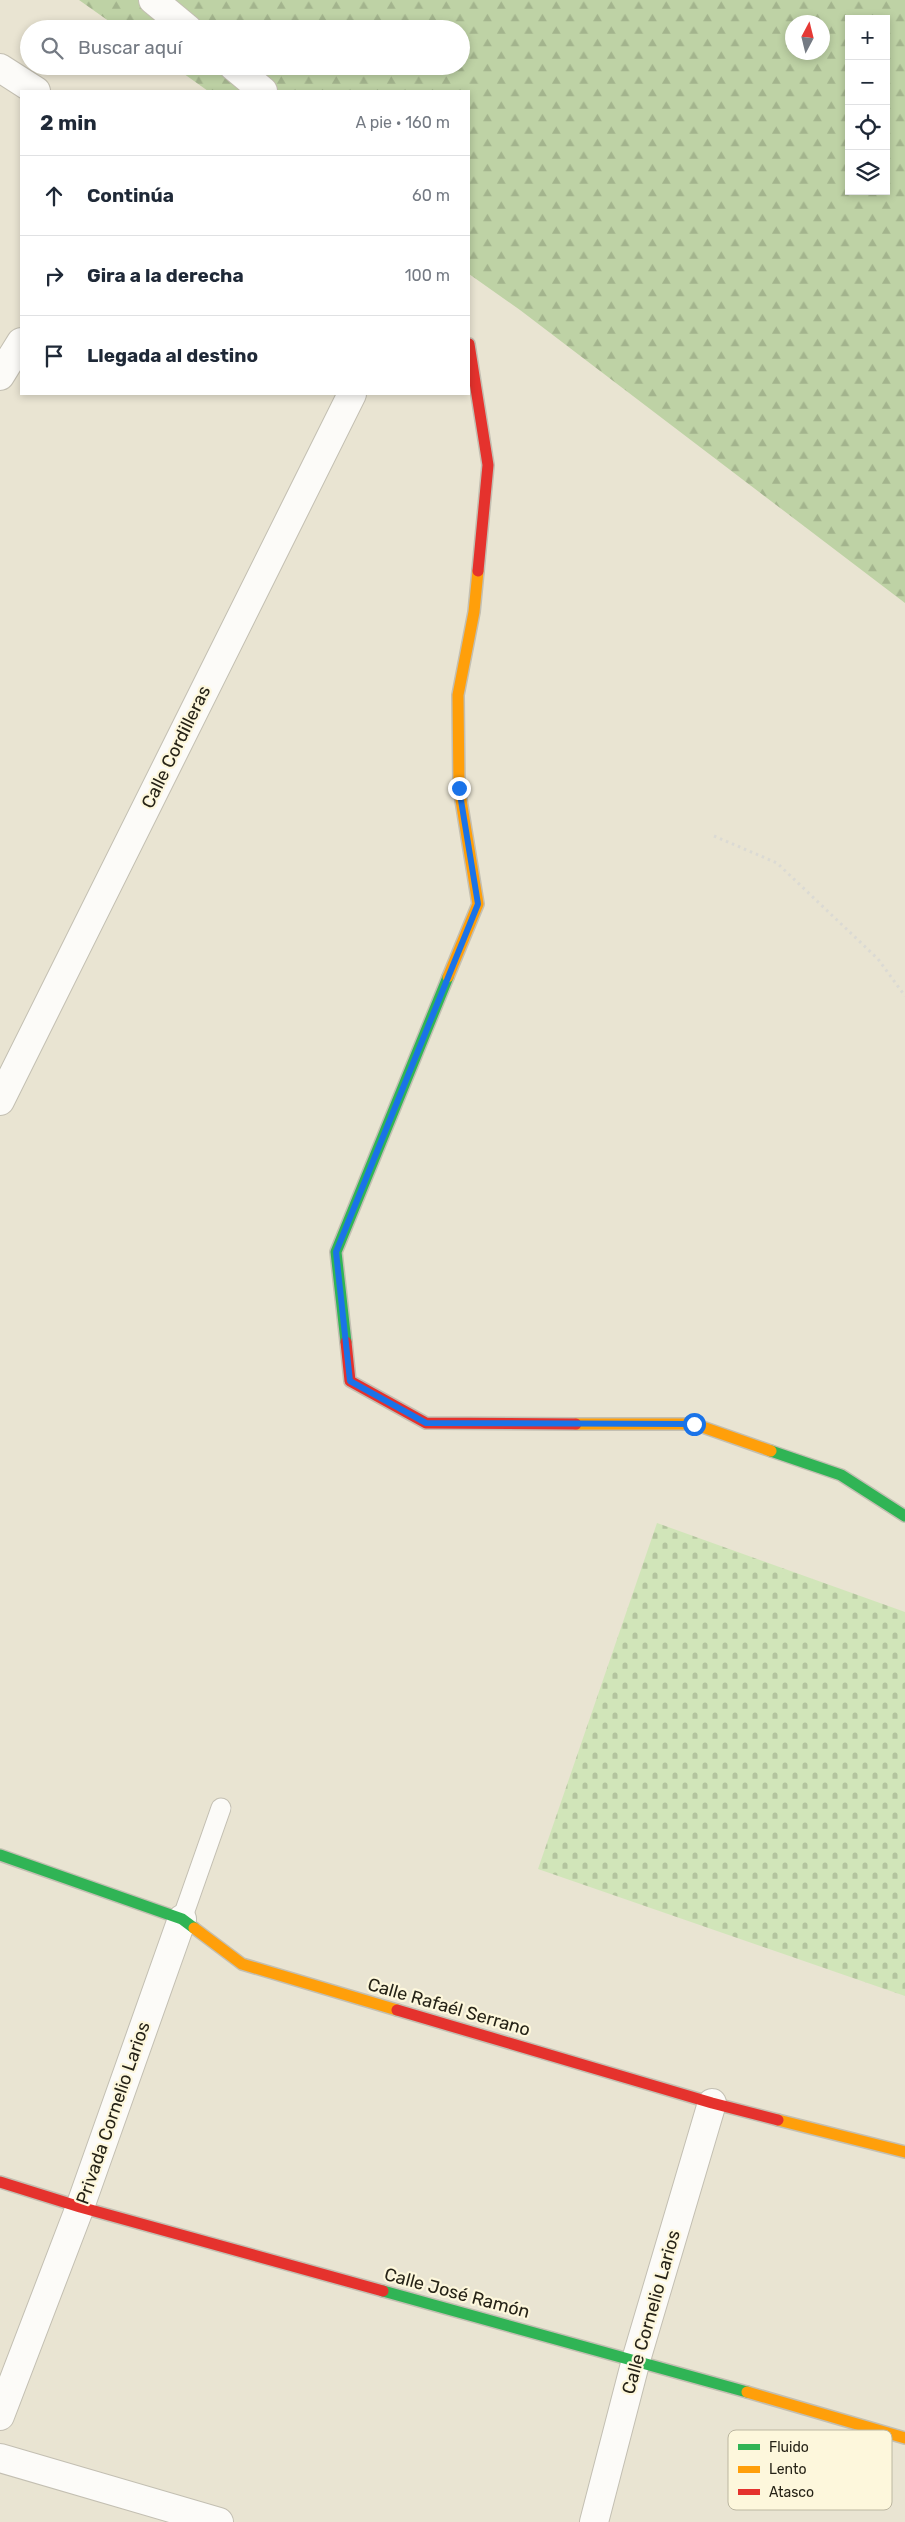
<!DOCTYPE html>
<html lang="es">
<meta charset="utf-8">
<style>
body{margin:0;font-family:Rubik,sans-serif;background:#f2f2f3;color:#1f2937}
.controls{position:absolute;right:15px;top:15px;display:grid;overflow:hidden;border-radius:0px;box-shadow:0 2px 8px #0003}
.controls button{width:45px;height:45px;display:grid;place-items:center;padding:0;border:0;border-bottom:1px solid #e0e1e3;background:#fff;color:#1f2937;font:25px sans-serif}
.compass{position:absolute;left:785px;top:15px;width:45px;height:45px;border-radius:50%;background:#fff;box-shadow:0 2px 8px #0003;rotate:7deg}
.stop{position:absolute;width:15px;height:15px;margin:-11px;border:4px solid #1a73e8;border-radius:50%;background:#fff}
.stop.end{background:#1a73e8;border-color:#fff;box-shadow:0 1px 5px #0008}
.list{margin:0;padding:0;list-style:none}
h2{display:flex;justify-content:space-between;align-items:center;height:65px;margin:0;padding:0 20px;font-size:21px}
h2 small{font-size:16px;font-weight:400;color:#747a83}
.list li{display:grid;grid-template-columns:32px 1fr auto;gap:15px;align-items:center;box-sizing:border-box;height:80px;padding:0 20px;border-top:1px solid #e0e1e3}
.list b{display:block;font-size:19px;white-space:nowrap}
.list em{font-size:16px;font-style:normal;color:#747a83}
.icon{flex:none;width:28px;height:28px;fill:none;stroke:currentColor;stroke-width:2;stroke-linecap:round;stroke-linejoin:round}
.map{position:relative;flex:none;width:905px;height:2522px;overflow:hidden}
.search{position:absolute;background:#fff;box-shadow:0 2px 8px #0003;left:20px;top:20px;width:450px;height:55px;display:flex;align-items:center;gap:12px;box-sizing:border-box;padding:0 18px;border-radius:28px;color:#747a83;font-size:19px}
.panel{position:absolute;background:#fff;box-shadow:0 2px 8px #0003;left:20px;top:90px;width:450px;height:305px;border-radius:0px}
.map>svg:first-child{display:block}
.forest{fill:url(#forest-firs);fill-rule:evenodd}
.cemetery{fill:url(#cemetery-stones)}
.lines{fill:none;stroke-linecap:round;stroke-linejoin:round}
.lane-casing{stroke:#c3bfb2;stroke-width:21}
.street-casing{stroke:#c3bfb2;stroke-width:30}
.fast-casing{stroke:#c3bfb2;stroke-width:14}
.slow-casing{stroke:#c3bfb2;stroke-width:14}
.jam-casing{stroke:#c3bfb2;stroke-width:14}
.path{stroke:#dbdad4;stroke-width:3;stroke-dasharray:2.5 4;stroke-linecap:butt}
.lane{stroke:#fcfbf8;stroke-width:19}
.street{stroke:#fcfbf8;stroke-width:28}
.fast{stroke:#30b455;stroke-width:11}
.slow{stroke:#ff9f0a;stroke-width:11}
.jam{stroke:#e5322d;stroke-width:11}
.route{stroke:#1a73e8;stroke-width:6}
.labels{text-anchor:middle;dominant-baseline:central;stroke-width:4.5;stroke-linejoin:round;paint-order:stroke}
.street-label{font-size:18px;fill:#262317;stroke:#fdf7dc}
.key{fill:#fdf7dc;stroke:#bcb7a1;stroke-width:1}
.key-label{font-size:14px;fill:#262317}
</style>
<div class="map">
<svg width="905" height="2522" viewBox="0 0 905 2522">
<defs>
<pattern id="forest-firs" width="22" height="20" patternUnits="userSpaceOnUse" patternTransform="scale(1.25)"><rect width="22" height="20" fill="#bed2a5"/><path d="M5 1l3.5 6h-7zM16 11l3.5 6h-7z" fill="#a3b48d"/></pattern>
<pattern id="cemetery-stones" width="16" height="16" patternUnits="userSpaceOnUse" patternTransform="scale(1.25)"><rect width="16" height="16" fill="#d1e5b9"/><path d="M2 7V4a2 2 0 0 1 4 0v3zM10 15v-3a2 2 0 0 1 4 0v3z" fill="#b3c49e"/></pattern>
</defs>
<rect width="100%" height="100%" fill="#e9e4d2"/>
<path class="forest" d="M79,0H905V603L520,310L469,274V91H208L173,66H461V29H120ZM849,19H886V191H849ZM792,22H822V52H792Z"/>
<path class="cemetery" d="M657,1523L905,1612V1996L538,1869Z"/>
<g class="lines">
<defs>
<path id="lane" d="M182,1919L221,1808"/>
<path id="street" d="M153,0L188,29
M233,66L263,91
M0,68L36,91
M0,376L21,342
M0,1101L352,394
M0,2416L80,2207L182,1919
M0,2458L219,2522
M594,2522L636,2360L712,2103"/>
<path id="fast" d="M346,1342L336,1252L448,977
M771,1451L841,1475L905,1516
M0,1855L182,1919L194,1928
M383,2291L747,2392"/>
<path id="slow" d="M448,977L478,904L459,788L458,695L474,612L478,571
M576,1424H694L771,1451
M194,1928L242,1964L397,2010
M778,2120L905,2152
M747,2392L905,2438"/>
<path id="jam" d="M469,344L488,465L478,571
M346,1342L350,1381L426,1423L576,1424
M397,2010L712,2103L778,2120
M0,2182L80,2207L383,2291"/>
</defs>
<use href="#lane" class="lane-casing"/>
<use href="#street" class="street-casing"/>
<use href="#fast" class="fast-casing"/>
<use href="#slow" class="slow-casing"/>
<use href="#jam" class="jam-casing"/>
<path class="path" d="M714,836L777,863L878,959L905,996"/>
<use href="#lane" class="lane"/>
<use href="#street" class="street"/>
<use href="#fast" class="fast"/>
<use href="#slow" class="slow"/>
<use href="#jam" class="jam"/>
</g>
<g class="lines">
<path class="route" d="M459,788L478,904L336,1252L350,1381L426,1423L694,1424"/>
</g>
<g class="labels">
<g class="street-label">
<text transform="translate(176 747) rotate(-64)">Calle Cordilleras</text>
<text transform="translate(449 2007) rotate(16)">Calle Rafaél Serrano</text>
<text transform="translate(113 2113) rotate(-71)">Privada Cornelio Larios</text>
<text transform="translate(457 2293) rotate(15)">Calle José Ramón</text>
<text transform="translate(651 2312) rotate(-74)">Calle Cornelio Larios</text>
</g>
</g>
<rect x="728" y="2430" width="164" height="80" rx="8" class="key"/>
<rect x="738" y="2444" width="22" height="6" fill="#30b455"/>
<rect x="738" y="2466" width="22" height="7" fill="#ff9f0a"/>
<rect x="738" y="2489" width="22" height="6" fill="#e5322d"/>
<g class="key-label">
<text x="769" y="2452">Fluido</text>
<text x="769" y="2474">Lento</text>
<text x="769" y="2497">Atasco</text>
</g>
</svg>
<div class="controls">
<button>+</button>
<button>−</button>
<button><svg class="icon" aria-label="locate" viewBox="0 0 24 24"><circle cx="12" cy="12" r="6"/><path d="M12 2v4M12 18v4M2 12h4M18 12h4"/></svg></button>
<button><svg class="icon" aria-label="layers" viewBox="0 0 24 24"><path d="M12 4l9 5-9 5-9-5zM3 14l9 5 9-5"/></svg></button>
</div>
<svg class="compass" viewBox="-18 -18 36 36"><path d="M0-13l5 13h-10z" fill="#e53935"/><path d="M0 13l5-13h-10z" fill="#747a83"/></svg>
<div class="stop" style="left:694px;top:1424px"></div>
<div class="stop end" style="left:459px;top:788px"></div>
<div class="search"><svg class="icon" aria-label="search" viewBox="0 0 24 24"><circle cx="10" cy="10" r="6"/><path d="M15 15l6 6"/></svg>Buscar aquí</div>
<section class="panel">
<h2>2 min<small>A pie · 160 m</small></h2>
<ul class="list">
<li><svg class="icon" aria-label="ahead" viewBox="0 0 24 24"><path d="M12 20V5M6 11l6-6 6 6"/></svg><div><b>Continúa</b></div><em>60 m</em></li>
<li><svg class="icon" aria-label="right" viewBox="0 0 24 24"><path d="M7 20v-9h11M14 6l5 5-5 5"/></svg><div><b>Gira a la derecha</b></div><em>100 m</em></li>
<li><svg class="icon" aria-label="arrive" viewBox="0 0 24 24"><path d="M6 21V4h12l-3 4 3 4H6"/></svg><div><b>Llegada al destino</b></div></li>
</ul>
</section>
</div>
